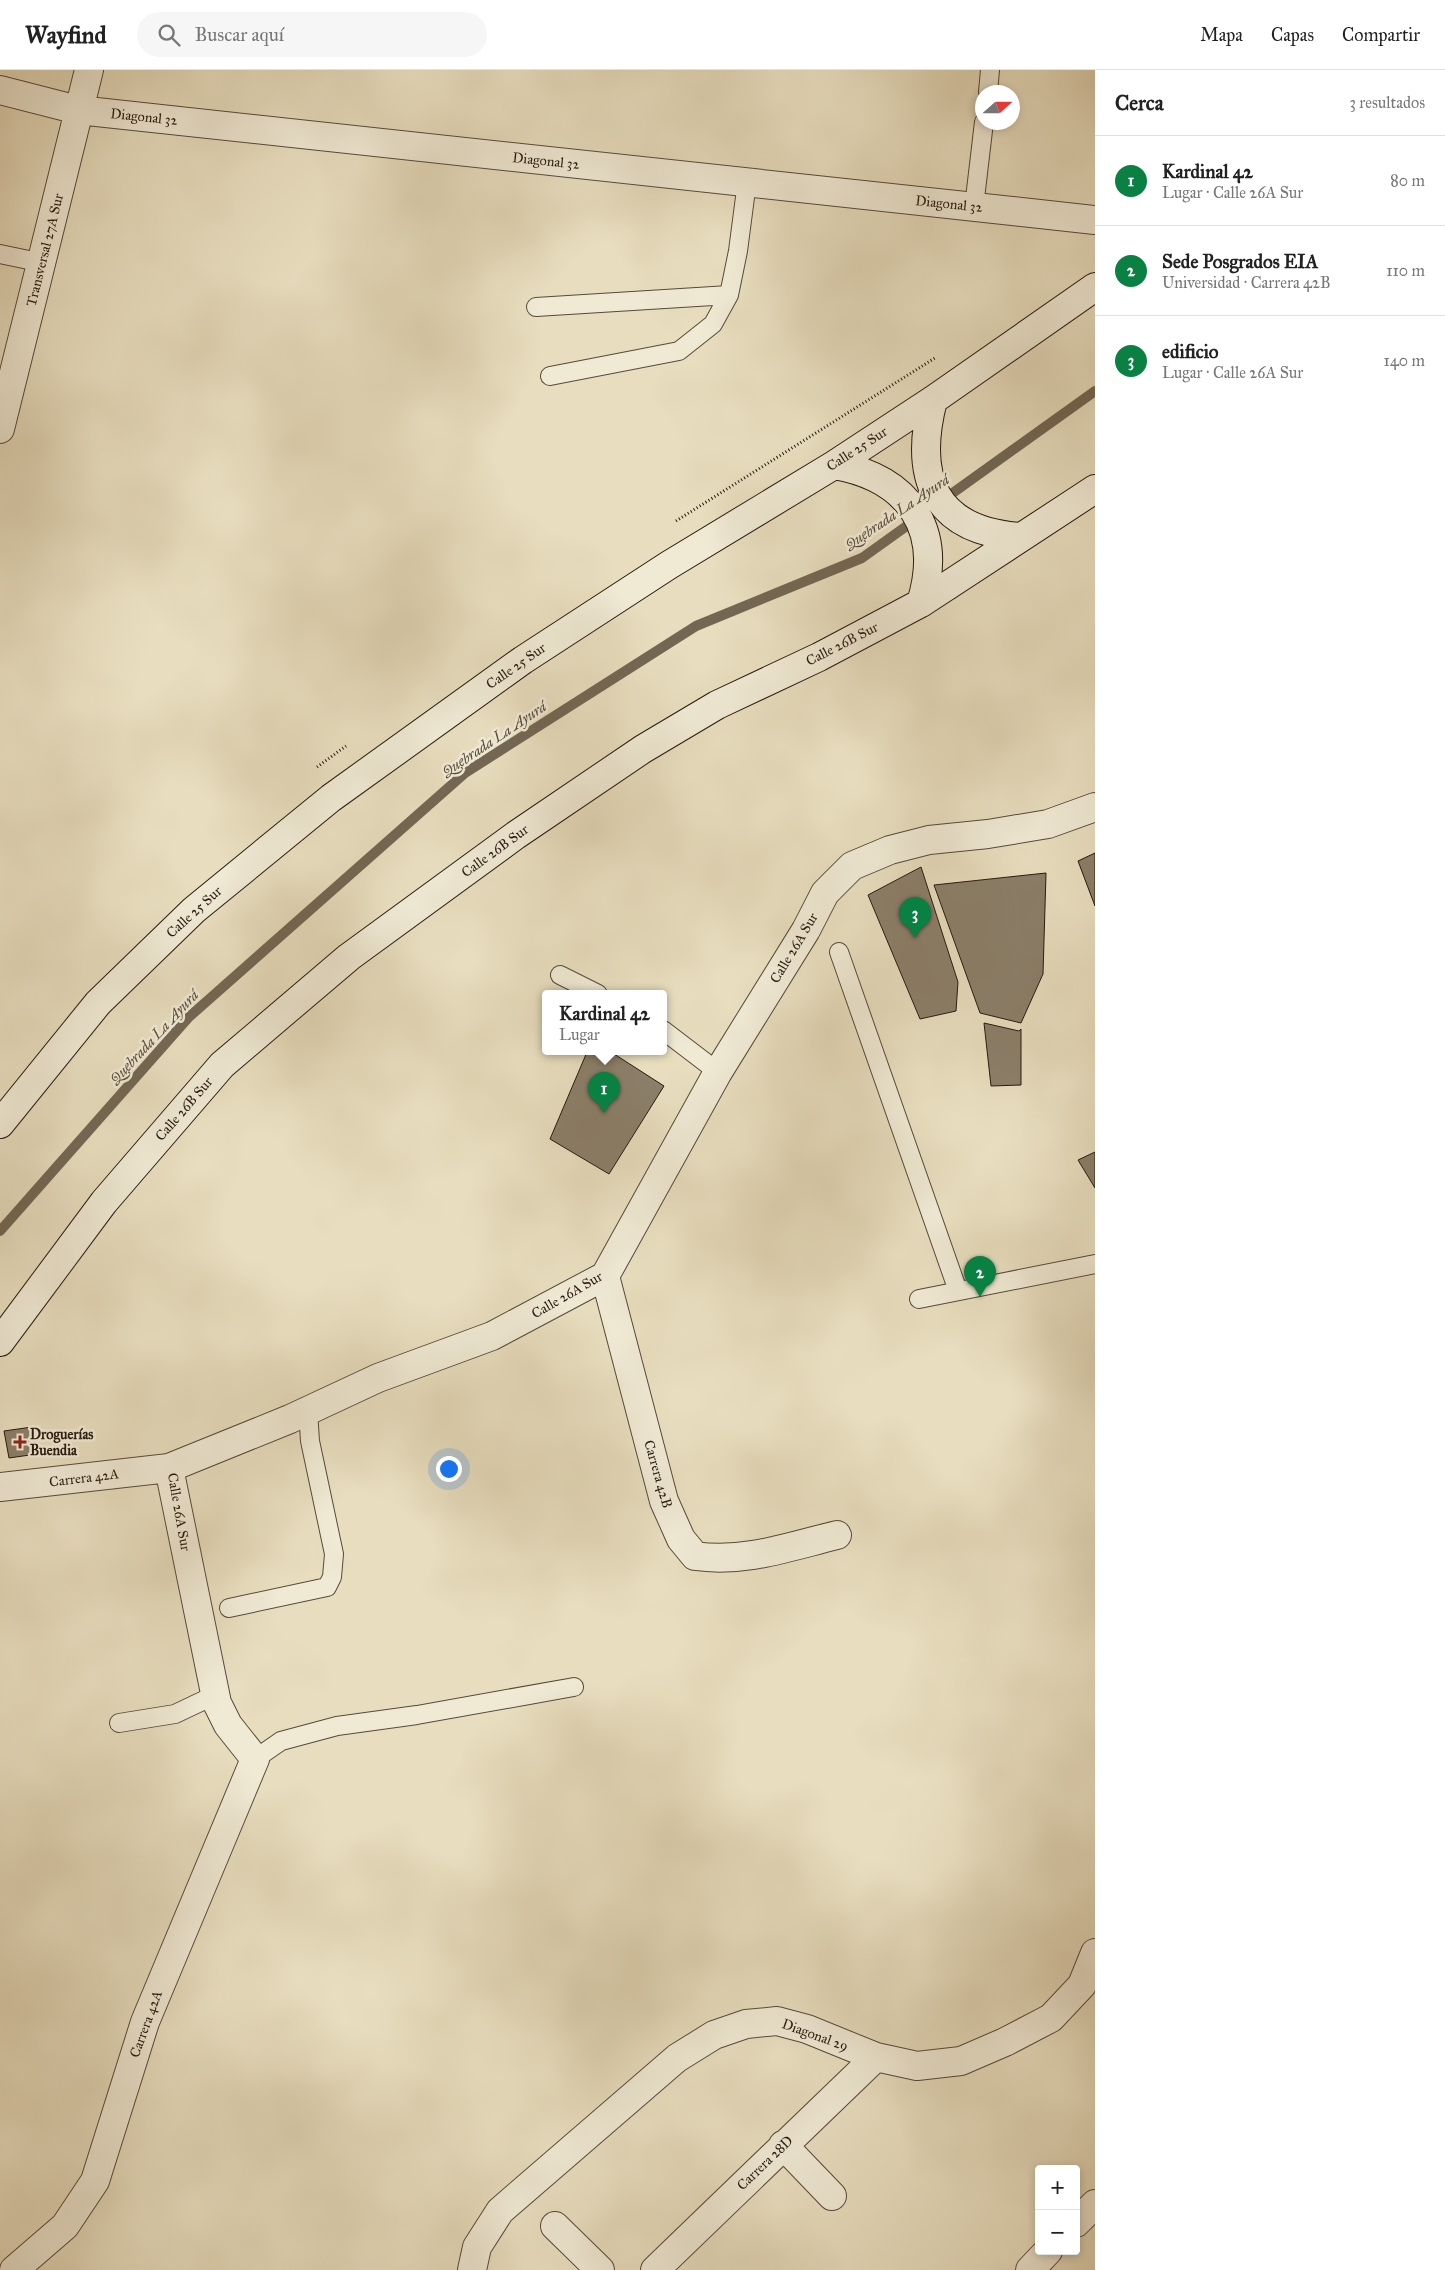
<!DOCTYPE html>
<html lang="es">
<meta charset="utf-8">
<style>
body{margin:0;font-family:"IM FELL Great Primer",serif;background:#f6f6f6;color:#222}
.controls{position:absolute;right:15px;bottom:15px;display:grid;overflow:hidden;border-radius:5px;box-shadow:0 2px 8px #0003}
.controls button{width:45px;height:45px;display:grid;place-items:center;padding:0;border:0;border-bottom:1px solid #e0e0e0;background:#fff;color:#222;font:25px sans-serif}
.compass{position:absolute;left:975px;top:15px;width:45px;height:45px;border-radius:50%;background:#fff;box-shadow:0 2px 8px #0003;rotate:69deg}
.you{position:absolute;left:448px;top:1398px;width:18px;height:18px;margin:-12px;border:4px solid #fff;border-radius:50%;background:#1a73e8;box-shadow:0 0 0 8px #1a73e833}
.badge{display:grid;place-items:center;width:32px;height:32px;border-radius:50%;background:#0b8043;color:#fff;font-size:16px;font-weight:700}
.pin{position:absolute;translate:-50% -41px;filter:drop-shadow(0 1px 2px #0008)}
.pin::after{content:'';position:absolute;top:26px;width:18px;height:15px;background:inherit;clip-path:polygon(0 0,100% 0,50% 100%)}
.popup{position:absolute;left:542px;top:920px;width:125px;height:65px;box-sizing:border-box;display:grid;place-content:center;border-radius:5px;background:#fff;filter:drop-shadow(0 1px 4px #0005);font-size:16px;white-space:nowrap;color:#767676}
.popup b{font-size:19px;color:#222}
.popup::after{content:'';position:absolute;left:50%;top:100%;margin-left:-10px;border:10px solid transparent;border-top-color:#fff}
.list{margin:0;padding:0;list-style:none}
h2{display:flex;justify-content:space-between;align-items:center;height:65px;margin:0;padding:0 20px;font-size:21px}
h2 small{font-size:16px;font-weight:400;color:#767676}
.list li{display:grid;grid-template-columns:32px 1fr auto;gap:15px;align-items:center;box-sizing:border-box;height:90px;padding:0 20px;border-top:1px solid #e0e0e0}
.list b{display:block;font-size:19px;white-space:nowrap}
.list p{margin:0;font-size:16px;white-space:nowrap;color:#767676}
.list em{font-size:16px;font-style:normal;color:#767676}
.icon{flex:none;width:28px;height:28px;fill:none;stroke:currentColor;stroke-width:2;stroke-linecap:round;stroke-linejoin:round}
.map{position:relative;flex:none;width:1095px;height:2200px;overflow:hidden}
header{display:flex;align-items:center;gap:30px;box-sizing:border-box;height:70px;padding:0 25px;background:#fff;border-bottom:1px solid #e0e0e0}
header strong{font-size:24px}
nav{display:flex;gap:28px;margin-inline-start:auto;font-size:18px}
.search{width:350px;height:45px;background:#f6f6f6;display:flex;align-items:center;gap:12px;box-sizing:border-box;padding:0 18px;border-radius:28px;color:#767676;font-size:19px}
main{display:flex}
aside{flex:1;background:#fff}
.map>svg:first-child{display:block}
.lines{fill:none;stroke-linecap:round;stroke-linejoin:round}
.stream{stroke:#736754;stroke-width:10}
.building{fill:#8b7f6a;stroke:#26190e}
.service-casing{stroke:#564a3a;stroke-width:20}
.minor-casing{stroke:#564a3a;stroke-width:30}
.secondary-casing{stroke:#26190e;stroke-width:30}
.path{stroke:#26190e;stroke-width:3;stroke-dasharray:1 2.5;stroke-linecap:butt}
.service{stroke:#f0ead5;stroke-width:18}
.minor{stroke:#f0ead5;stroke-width:28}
.secondary{stroke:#f0ead5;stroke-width:28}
.poi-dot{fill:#8f2418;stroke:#f0ead5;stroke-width:2}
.labels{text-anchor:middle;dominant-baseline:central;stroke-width:5;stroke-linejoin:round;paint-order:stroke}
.street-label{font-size:14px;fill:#26190e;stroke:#f0ead5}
.poi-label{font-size:14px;font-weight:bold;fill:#26190e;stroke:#f0ead5;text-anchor:start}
.water-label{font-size:15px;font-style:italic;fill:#594d3d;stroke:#f0ead5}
</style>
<header>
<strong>Wayfind</strong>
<div class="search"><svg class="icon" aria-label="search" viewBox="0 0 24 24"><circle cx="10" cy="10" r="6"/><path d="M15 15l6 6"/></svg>Buscar aquí</div>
<nav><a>Mapa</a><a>Capas</a><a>Compartir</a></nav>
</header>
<main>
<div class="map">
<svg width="1095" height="2200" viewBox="0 0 1095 2200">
<rect width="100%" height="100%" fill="#e8debf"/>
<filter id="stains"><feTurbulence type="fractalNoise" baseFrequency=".004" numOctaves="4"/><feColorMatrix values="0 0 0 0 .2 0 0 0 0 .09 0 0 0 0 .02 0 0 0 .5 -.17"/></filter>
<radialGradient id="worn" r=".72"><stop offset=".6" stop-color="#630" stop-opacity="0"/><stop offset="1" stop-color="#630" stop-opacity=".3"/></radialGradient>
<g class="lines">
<path class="stream" d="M0,1161L189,947L465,703L696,556L862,488L1095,321"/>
</g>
<path class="building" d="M1095,783V836L1078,791Z
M921,797L958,912L956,941L920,949L868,825Z
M1046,803L1043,904L1021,953L980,943L934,815Z
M984,953L1019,961L1021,959V1015L991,1016Z
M587,982H611L664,1016L609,1104L550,1069Z
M1095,1082V1118L1078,1090Z
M32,1357L37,1384L9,1388L4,1361Z"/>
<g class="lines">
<defs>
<path id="service" d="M988,22L990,0
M974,137L984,52
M0,184L43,193
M536,237L729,225
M550,306L679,281L713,254L729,225L738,181L747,112
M839,882L958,1221
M560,905L598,924
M663,960L718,1002
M919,1229L1095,1194
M229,1538L327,1517L332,1507L334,1484L310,1371L308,1341
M119,1653L175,1644L215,1625
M255,1689L281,1671L337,1656L417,1645L574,1617"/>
<path id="minor" d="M0,20L78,40L1095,150
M0,359L89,0
M605,1206L664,1431L681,1469L695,1486C745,1493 788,1477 837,1465
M0,1417L169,1398L290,1349L378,1308L492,1266L605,1206L718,1002L806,860L825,823L852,796L890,780L929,770L988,764L1048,754L1095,737
M783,2075L832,2126
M1076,2153L1095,2134
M555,2156L600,2200
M14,2200L65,2156L95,2111L145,1952L255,1689L228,1655L217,1633L169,1398
M472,2200L477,2177L500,2141L677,1988L714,1965L746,1954L777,1951L807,1959L876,1987L917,1996L961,1991L1005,1972L1051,1948L1082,1915L1095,1883
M655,2200L876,1987
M1030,2200L1048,2181"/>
<path id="secondary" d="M933,330C913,408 934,461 1021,467
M834,395C909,408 944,459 921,533
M0,1054L98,933L194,840L331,728L523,590L669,495L834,395L933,330L1095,217
M0,1272L104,1132L222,995L349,887L516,765L643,679L717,635L819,587L921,533L1095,419"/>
</defs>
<use href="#service" class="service-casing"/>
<use href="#minor" class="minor-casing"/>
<use href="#secondary" class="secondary-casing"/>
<path class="path" d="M676,451L935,288
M317,697L346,676"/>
<use href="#service" class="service"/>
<use href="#minor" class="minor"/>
<use href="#secondary" class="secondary"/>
</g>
<path class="poi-dot" d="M17.5 1364.5h5v5h5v5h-5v5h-5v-5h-5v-5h5z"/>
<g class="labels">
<g class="street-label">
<text transform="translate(144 47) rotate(6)">Diagonal 32</text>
<text transform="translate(546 91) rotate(6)">Diagonal 32</text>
<text transform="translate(949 134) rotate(6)">Diagonal 32</text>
<text transform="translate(45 180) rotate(-76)">Transversal 27A Sur</text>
<text transform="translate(857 379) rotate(-33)">Calle 25 Sur</text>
<text transform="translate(842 574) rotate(-27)">Calle 26B Sur</text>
<text transform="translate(516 596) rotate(-35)">Calle 25 Sur</text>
<text transform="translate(495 781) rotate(-36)">Calle 26B Sur</text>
<text transform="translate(194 842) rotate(-42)">Calle 25 Sur</text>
<text transform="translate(794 878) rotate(-59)">Calle 26A Sur</text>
<text transform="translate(184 1039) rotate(-49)">Calle 26B Sur</text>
<text transform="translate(567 1225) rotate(-30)">Calle 26A Sur</text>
<text transform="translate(658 1404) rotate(74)">Carrera 42B</text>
<text transform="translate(84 1408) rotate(-7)">Carrera 42A</text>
<text transform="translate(179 1442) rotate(80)">Calle 26A Sur</text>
<text transform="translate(146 1954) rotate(-70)">Carrera 42A</text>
<text transform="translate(815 1965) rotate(20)">Diagonal 29</text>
<text transform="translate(765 2093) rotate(-44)">Carrera 28D</text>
</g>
<g class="poi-label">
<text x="30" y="1364">Droguerías<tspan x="30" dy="16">Buendia</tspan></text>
</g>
<g class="water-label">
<text transform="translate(897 442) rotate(-34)">Quebrada La Ayurá</text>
<text transform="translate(494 669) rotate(-34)">Quebrada La Ayurá</text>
<text transform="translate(154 967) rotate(-47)">Quebrada La Ayurá</text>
</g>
</g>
<rect width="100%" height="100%" filter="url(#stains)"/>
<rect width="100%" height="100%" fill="url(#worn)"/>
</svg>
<div class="controls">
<button>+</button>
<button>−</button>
</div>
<svg class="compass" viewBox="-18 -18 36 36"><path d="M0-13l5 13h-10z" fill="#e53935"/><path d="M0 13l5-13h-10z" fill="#767676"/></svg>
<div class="you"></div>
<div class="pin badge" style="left:604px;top:1043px">1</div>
<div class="popup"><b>Kardinal 42</b>Lugar</div>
<div class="pin badge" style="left:980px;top:1227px">2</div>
<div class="pin badge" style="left:915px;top:868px">3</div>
</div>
<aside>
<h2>Cerca<small>3 resultados</small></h2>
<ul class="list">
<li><span class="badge">1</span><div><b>Kardinal 42</b><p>Lugar · Calle 26A Sur</p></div><em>80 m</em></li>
<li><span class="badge">2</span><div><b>Sede Posgrados EIA</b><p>Universidad · Carrera 42B</p></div><em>110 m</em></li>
<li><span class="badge">3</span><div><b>edificio</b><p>Lugar · Calle 26A Sur</p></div><em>140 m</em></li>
</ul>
</aside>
</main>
